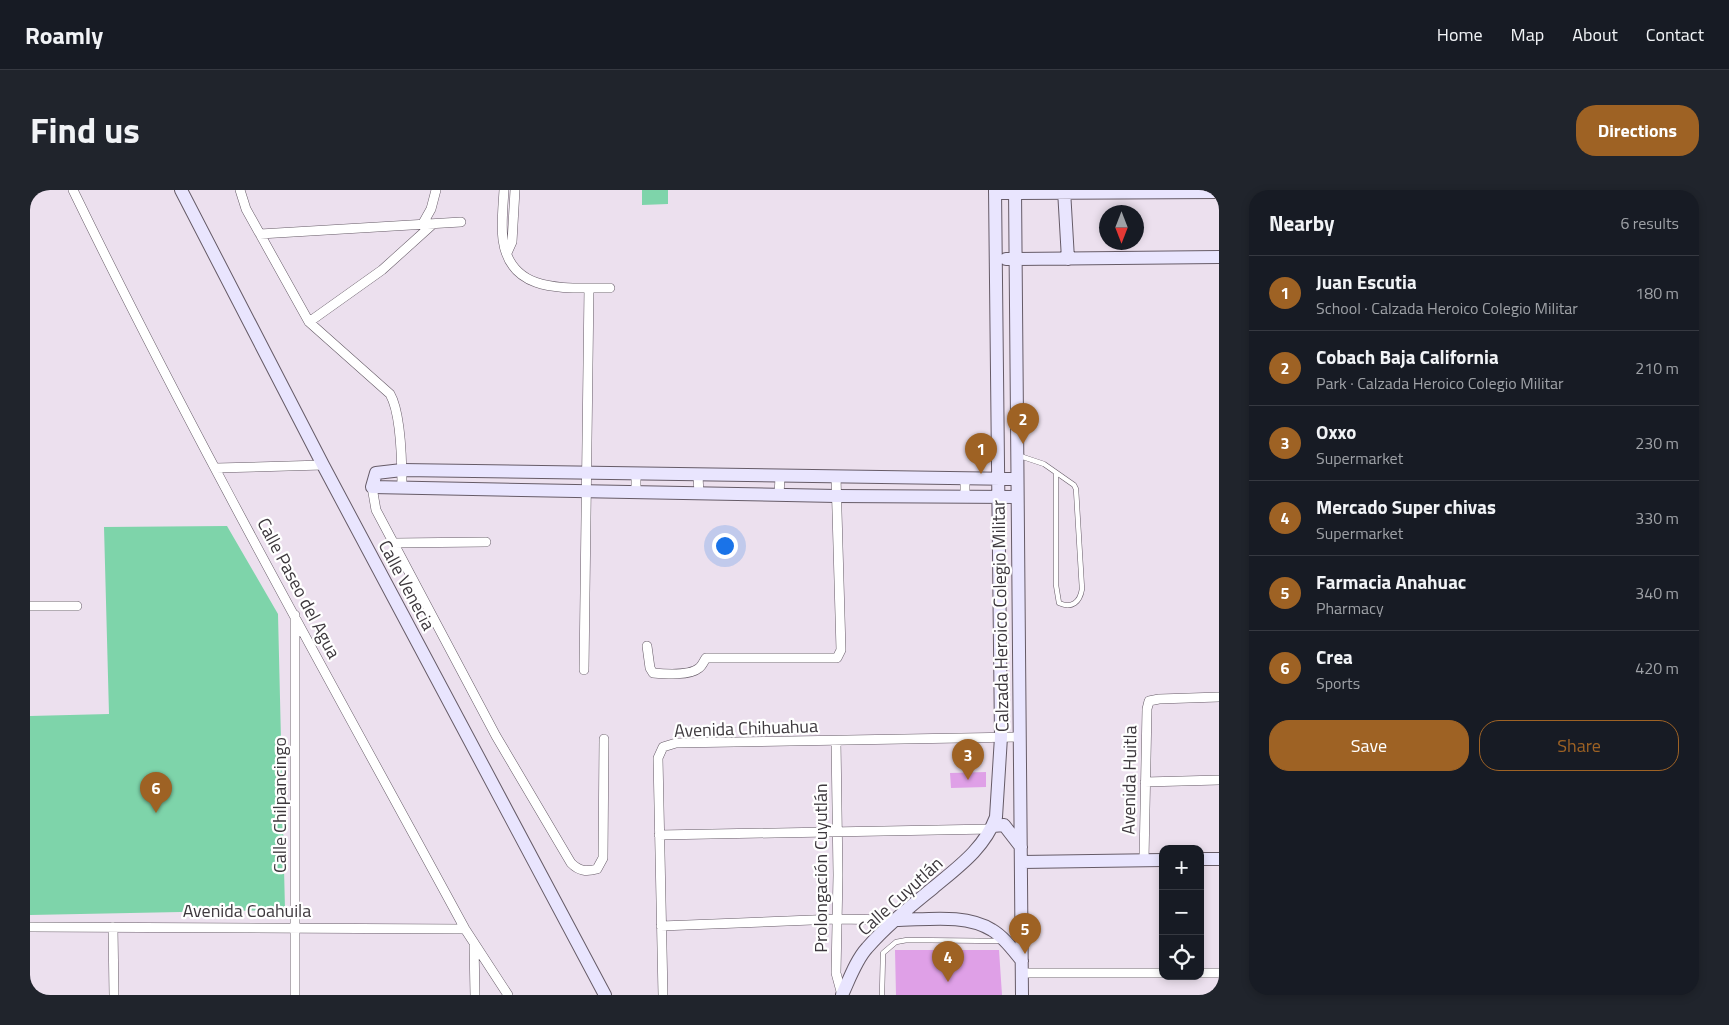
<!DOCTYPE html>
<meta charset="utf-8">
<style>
body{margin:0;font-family:"Titillium Web",sans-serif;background:#20242c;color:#f1f3f6}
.controls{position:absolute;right:15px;bottom:15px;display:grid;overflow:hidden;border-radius:10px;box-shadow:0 2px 8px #0003}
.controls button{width:45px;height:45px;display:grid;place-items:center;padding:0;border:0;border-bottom:1px solid #363941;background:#171b24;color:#f1f3f6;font:25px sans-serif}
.compass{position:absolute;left:1069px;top:15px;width:45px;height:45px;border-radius:50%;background:#171b24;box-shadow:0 2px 8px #0003;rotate:180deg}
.you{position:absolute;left:694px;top:355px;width:18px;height:18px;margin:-12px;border:4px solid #fff;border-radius:50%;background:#1a73e8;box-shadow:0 0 0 8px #1a73e833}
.badge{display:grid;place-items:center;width:32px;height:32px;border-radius:50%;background:#9e6224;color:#fff;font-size:16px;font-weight:700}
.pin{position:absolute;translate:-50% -41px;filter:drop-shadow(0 1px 2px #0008)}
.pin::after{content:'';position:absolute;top:26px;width:18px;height:15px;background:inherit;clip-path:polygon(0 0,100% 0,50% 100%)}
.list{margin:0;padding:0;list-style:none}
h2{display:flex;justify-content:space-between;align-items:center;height:65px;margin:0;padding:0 20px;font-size:21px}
h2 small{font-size:16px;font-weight:400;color:#9ea1a6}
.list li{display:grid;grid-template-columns:32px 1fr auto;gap:15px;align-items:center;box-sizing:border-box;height:75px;padding:0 20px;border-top:1px solid #363941}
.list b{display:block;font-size:19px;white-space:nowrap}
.list p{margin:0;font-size:16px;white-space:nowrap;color:#9ea1a6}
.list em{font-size:16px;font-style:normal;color:#9ea1a6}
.actions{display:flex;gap:10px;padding:15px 20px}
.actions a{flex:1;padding:11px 0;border:1px solid #9e6224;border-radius:20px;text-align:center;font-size:18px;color:#9e6224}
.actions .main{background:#9e6224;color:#fff}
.icon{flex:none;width:28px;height:28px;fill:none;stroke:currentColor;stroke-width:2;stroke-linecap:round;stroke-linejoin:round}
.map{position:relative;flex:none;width:1189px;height:805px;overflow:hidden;border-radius:20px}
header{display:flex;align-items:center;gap:30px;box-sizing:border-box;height:70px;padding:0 25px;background:#171b24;border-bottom:1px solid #363941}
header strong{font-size:24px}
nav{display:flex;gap:28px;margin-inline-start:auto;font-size:18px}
.intro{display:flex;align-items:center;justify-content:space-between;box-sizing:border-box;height:120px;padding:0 30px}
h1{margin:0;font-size:35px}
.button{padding:12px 22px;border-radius:20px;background:#9e6224;color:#fff;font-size:18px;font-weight:700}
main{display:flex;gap:30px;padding:0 30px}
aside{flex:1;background:#171b24;border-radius:20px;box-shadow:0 2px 8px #0003}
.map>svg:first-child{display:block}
.green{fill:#7ed4aa}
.building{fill:#dfa0e7}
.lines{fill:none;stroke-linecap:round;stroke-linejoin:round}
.lane-casing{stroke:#665b67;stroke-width:5.5}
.street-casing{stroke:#665b67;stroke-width:10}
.secondary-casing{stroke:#665b67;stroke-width:14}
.lane{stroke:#fff;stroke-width:4.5}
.street{stroke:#fff;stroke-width:9}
.secondary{stroke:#e9e5fe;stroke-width:12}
.labels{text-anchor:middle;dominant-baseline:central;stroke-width:4.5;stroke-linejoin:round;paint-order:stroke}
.street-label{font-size:18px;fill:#3d383d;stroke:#fff}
</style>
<header>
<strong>Roamly</strong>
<nav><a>Home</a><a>Map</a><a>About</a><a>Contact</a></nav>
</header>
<div class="intro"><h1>Find us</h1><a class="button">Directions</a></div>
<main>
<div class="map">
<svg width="1189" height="805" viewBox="0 0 1189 805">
<rect width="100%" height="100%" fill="#ece0ee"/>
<path class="green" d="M612,0H638V14L612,15Z
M197,336L248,424L255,720L0,725V526L79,524L74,337Z"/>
<path class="building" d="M956,582V597L921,598L920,583Z
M865,760H969L972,805H866Z"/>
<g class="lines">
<defs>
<path id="lane" d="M990,266L1014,274L1044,295L1046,299L1052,399C1050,412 1042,419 1029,413L1026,395V283
M852,805L853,763L866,752L877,750L971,751"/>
<path id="street" d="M43,0C165,251 302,494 435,739L478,805
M210,0L216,19L279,132L360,204C371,223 372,275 372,298
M474,0C473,17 471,34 473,50C481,106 538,97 580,98
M392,35L401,19L406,0
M230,44L431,32
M477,63L482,52L485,0
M279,132L352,80L403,34
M186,278L293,275
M606,285V303
M668,286L669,304
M935,289V307
M342,297L346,320L466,546L541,673C549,681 556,682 567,679L573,668L574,549
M749,305L750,287
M364,353L456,352
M0,416H47
M265,425V805
M617,456L620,478L623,483C635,484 660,486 669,478C672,476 674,471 676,468H807L811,460L806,287
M554,480L559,98
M806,551L808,685L806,783L812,805
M1115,592L1189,590
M629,645L962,639
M1114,670L1117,519L1119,511L1129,509L1189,507
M631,736L807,729L865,730
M0,737L435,739
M83,737L84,805
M444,753L445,805
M992,783H1133
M1170,783H1189
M633,805L628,568L633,557L646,553L988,547"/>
<path id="secondary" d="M151,0L293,275L575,805
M985,0L992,805
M1034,0L1038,69
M966,3L1189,2
M976,69L1189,67
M986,307L806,306L342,297L346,283L372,280L987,289
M963,636L974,635L991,657
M1170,669H1189
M992,672L1133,670
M865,730C895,730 935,723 962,740C974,747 983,760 992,771
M812,805C819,790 826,770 837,758C857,735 880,717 903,698C928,677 954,659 966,627L971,547L965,0"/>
</defs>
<use href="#lane" class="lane-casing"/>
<use href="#street" class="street-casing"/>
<use href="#secondary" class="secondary-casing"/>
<use href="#lane" class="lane"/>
<use href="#street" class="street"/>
<use href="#secondary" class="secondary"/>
</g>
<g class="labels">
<g class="street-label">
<text transform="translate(377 395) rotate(62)">Calle Venecia</text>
<text transform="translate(269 398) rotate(62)">Calle Paseo del Agua</text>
<text transform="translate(970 426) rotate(-91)">Calzada Heroico Colegio Militar</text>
<text transform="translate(716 538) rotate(-2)">Avenida Chihuahua</text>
<text transform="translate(1099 590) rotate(-89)">Avenida Huitla</text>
<text transform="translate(249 615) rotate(-90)">Calle Chilpancingo</text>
<text transform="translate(790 678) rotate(-90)">Prolongación Cuyutlán</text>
<text transform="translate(870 706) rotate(-42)">Calle Cuyutlán</text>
<text x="217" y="720">Avenida Coahuila</text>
</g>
</g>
</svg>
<div class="controls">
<button>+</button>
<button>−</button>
<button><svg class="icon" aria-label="locate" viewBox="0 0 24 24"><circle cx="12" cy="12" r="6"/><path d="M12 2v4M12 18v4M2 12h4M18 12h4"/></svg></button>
</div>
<svg class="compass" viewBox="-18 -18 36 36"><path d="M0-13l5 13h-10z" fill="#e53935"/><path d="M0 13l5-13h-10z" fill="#9ea1a6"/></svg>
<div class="you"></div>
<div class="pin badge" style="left:951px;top:284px">1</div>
<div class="pin badge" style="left:993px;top:254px">2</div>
<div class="pin badge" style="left:938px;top:590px">3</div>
<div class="pin badge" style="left:918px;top:792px">4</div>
<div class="pin badge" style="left:995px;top:764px">5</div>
<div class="pin badge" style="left:126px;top:623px">6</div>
</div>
<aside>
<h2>Nearby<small>6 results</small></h2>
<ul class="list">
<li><span class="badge">1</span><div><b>Juan Escutia</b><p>School · Calzada Heroico Colegio Militar</p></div><em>180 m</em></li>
<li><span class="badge">2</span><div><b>Cobach Baja California</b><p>Park · Calzada Heroico Colegio Militar</p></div><em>210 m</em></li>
<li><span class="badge">3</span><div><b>Oxxo</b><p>Supermarket</p></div><em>230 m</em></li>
<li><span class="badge">4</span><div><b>Mercado Super chivas</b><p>Supermarket</p></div><em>330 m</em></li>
<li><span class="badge">5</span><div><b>Farmacia Anahuac</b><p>Pharmacy</p></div><em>340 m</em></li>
<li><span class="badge">6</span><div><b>Crea</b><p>Sports</p></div><em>420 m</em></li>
</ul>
<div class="actions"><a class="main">Save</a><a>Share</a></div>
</aside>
</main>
